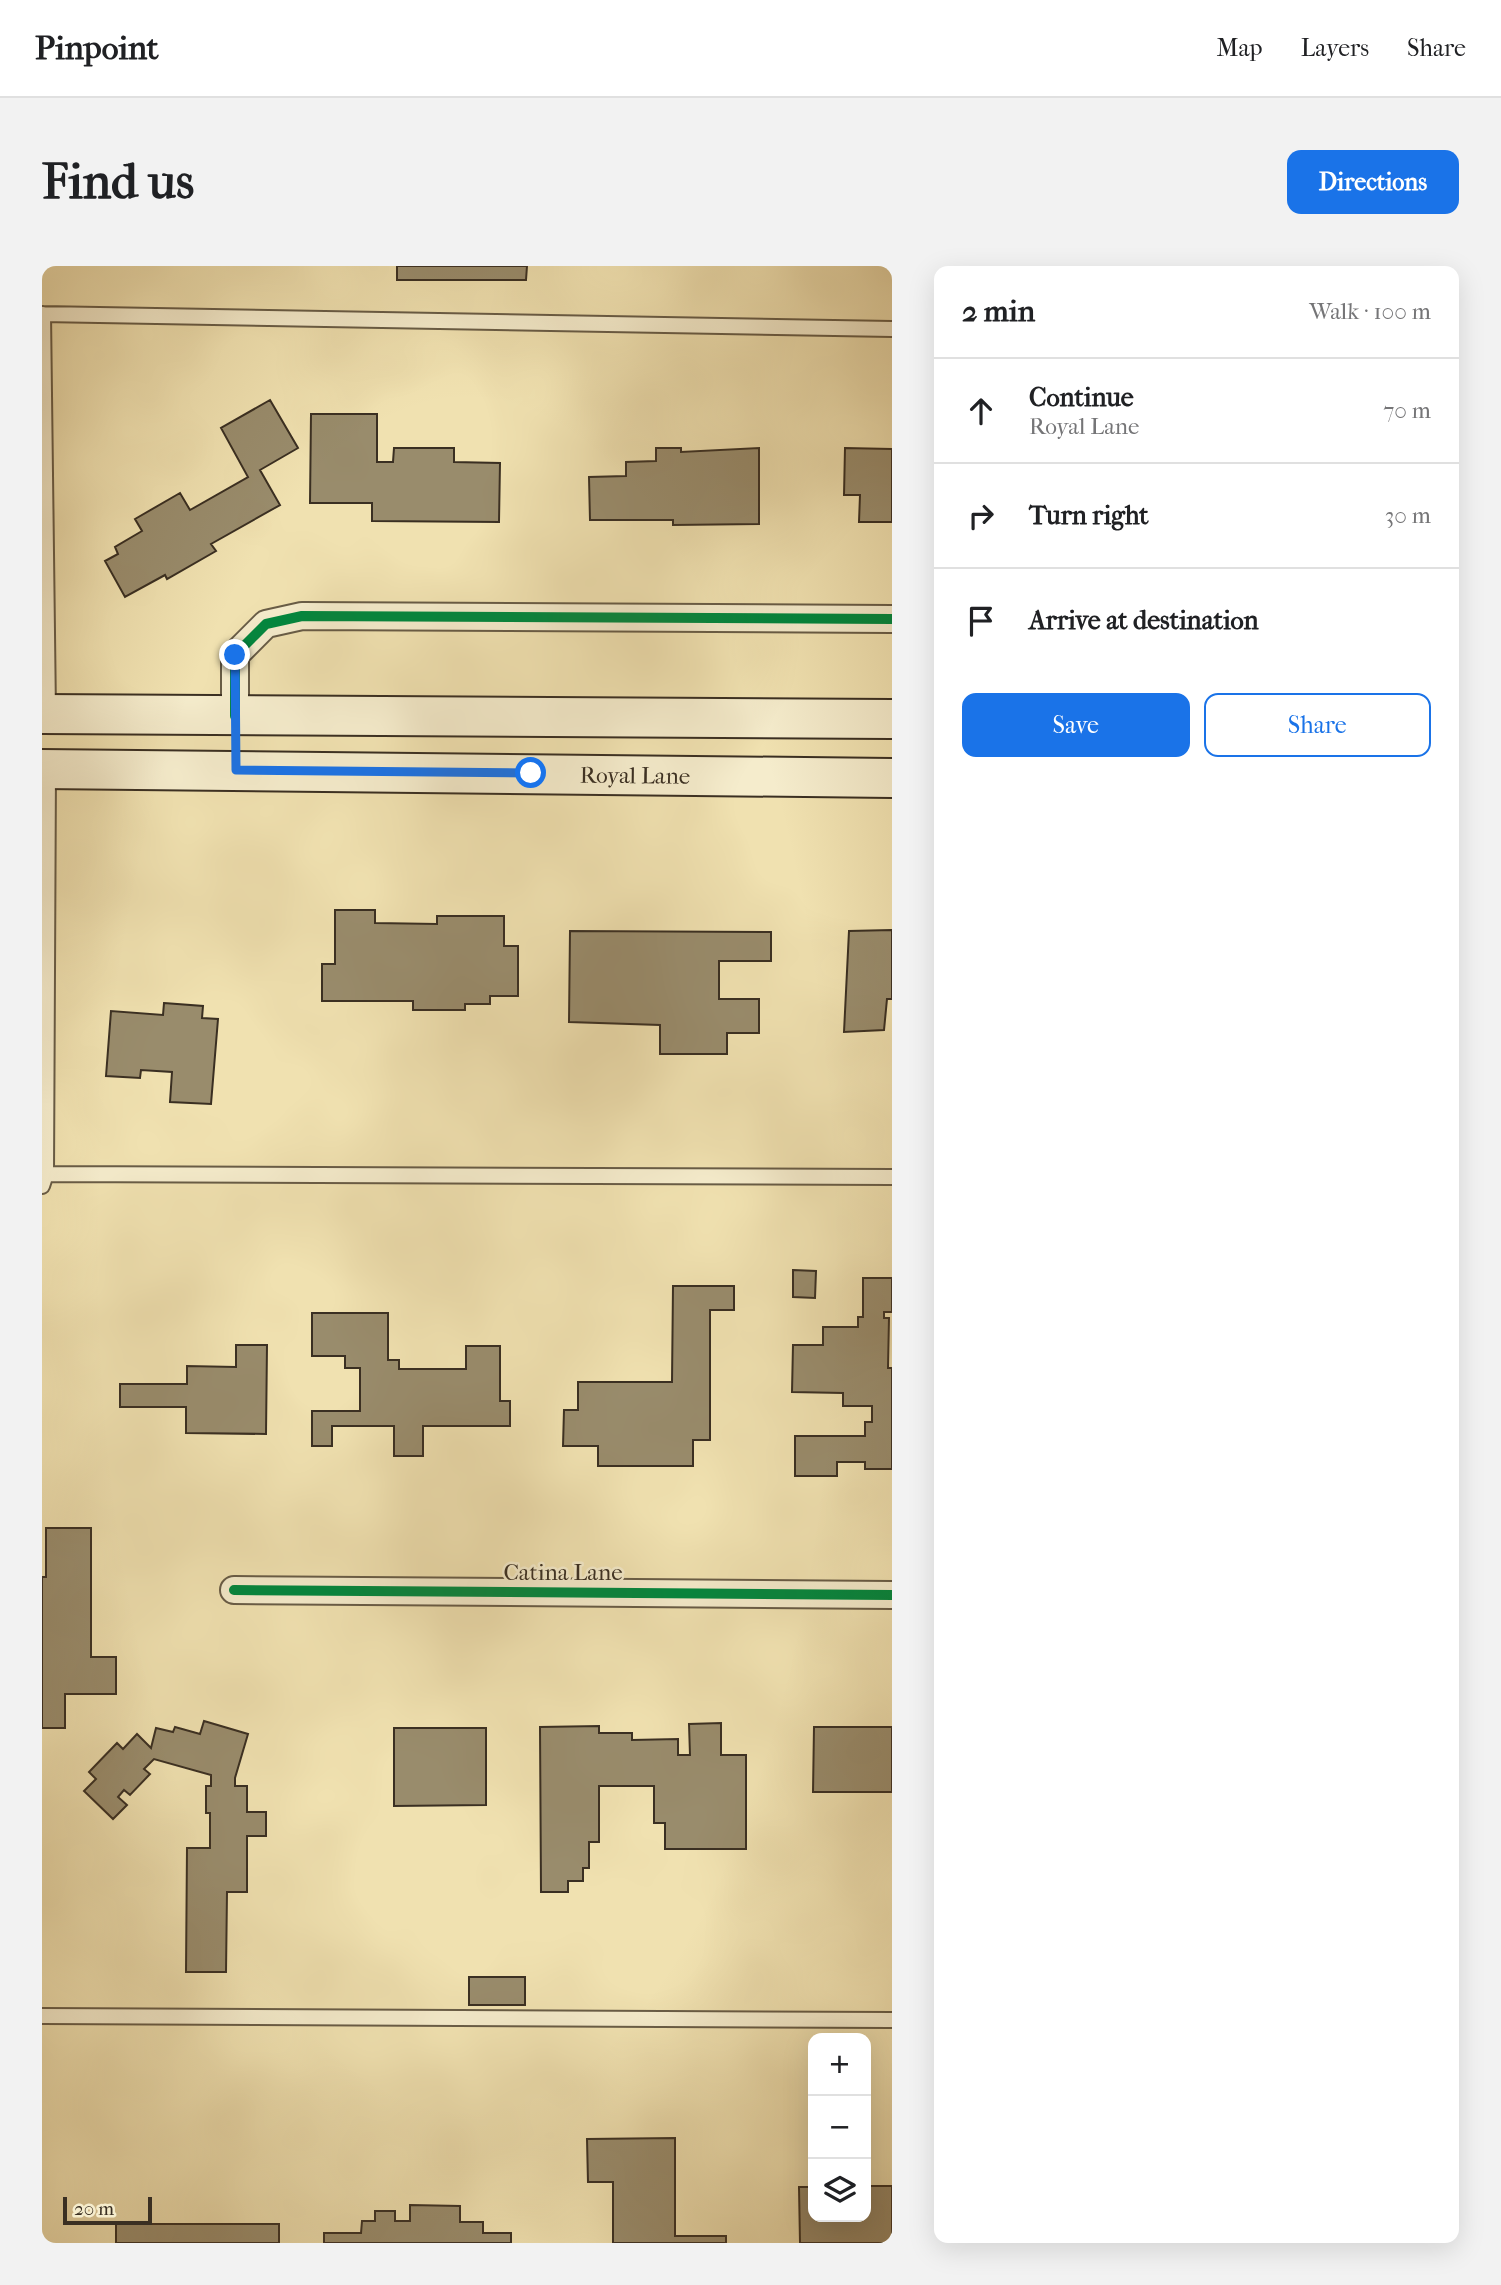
<!DOCTYPE html>
<meta charset="utf-8">
<style>
body{margin:0;font-family:"IM FELL French Canon",serif;background:#f2f2f2;color:#202124}
.controls{position:absolute;right:21px;bottom:21px;display:grid;overflow:hidden;border-radius:14px;box-shadow:0 7px 28px #0002}
.controls button{width:63px;height:63px;display:grid;place-items:center;padding:0;border:0;border-bottom:2px solid #e0e0e0;background:#fff;color:#202124;font:35px sans-serif}
.scale{position:absolute;left:21px;bottom:18px;width:89px;box-sizing:border-box;padding-left:7px;border:4px solid #3a2f22;border-top:0;font-size:19px;line-height:24px;white-space:nowrap;color:#3a2f22;-webkit-text-stroke:5px #f5eccc;paint-order:stroke}
.stop{position:absolute;width:21px;height:21px;margin:-16px;border:5px solid #1a73e8;border-radius:50%;background:#fff}
.stop.end{background:#1a73e8;border-color:#fff;box-shadow:0 2px 7px #0008}
.list{margin:0;padding:0;list-style:none}
h2{display:flex;justify-content:space-between;align-items:center;height:91px;margin:0;padding:0 28px;font-size:30px}
h2 small{font-size:23px;font-weight:400;color:#757577}
.list li{display:grid;grid-template-columns:46px 1fr auto;gap:21px;align-items:center;box-sizing:border-box;height:105px;padding:0 28px;border-top:2px solid #e0e0e0}
.list b{display:block;font-size:26px;white-space:nowrap}
.list p{margin:0;font-size:23px;white-space:nowrap;color:#757577}
.list em{font-size:23px;font-style:normal;color:#757577}
.actions{display:flex;gap:14px;padding:21px 28px}
.actions a{flex:1;padding:16px 0;border:2px solid #1a73e8;border-radius:14px;text-align:center;font-size:24px;color:#1a73e8}
.actions .main{background:#1a73e8;color:#fff}
.icon{flex:none;width:38px;height:38px;fill:none;stroke:currentColor;stroke-width:2;stroke-linecap:round;stroke-linejoin:round}
.map{position:relative;flex:none;width:850px;height:1977px;overflow:hidden;border-radius:14px}
header{display:flex;align-items:center;gap:42px;box-sizing:border-box;height:98px;padding:0 35px;background:#fff;border-bottom:2px solid #e0e0e0}
header strong{font-size:33px}
nav{display:flex;gap:38px;margin-inline-start:auto;font-size:24px}
.intro{display:flex;align-items:center;justify-content:space-between;box-sizing:border-box;height:168px;padding:0 42px}
h1{margin:0;font-size:49px}
.button{padding:18px 32px;border-radius:14px;background:#1a73e8;color:#fff;font-size:24px;font-weight:700}
main{display:flex;gap:42px;padding:0 42px}
aside{flex:1;background:#fff;border-radius:14px;box-shadow:0 7px 28px #0002}
.map>svg:first-child{display:block}
.building{fill:#998c6c;stroke:#3a2f22;stroke-width:2}
.lines{fill:none;stroke-linecap:round;stroke-linejoin:round}
.service-casing{stroke:#685c46;stroke-width:18}
.minor-casing{stroke:#685c46;stroke-width:30}
.secondary-casing{stroke:#3a2f22;stroke-width:42}
.service{stroke:#f5eccc;stroke-width:14}
.minor{stroke:#f5eccc;stroke-width:26}
.secondary{stroke:#f5eccc;stroke-width:38}
.cycleway-casing{stroke:#f5eccc;stroke-width:15}
.cycleway{stroke:#00873e;stroke-width:10}
.route{stroke:#1a73e8;stroke-width:9}
.labels{text-anchor:middle;dominant-baseline:central;stroke-width:5;stroke-linejoin:round;paint-order:stroke}
.street-label{font-size:23px;fill:#3a2f22;stroke:#f5eccc}
</style>
<header>
<strong>Pinpoint</strong>
<nav><a>Map</a><a>Layers</a><a>Share</a></nav>
</header>
<div class="intro"><h1>Find us</h1><a class="button">Directions</a></div>
<main>
<div class="map">
<svg width="850" height="1977" viewBox="0 0 850 1977">
<rect width="100%" height="100%" fill="#f0e1b0"/>
<filter id="stains"><feTurbulence type="fractalNoise" baseFrequency=".00286" numOctaves="4"/><feColorMatrix values="0 0 0 0 .2 0 0 0 0 .09 0 0 0 0 .02 0 0 0 .5 -.17"/></filter>
<radialGradient id="worn" r=".72"><stop offset=".6" stop-color="#630" stop-opacity="0"/><stop offset="1" stop-color="#630" stop-opacity=".3"/></radialGradient>
<path class="building" d="M355,0H485L484,14H355Z
M228,134L256,182L218,204L238,239L169,278L174,285L125,313L123,309L83,331L63,295L76,288L73,281L100,265L93,253L138,227L148,244L206,211L179,162Z
M269,148H335V196H351L352,182H412V196L458,197L457,256L330,255V237H268Z
M614,182H639V186L717,182V258L631,259V254H548L547,211L584,210V196L614,195Z
M803,182L850,183V256H817L818,229H802Z
M293,644H333V657L395,658V650H462V680H476V730H448V738H423V744H371V735H280V698H293Z
M850,664V733H845L842,764L802,766L807,665Z
M528,665L729,666V695H677V733H717V767H685V788H618V759L527,756Z
M122,737L161,740L160,752L176,753L169,838L128,836L130,806L99,804L98,812L64,810L69,745L121,749Z
M751,1004L774,1005L773,1032L751,1031Z
M821,1012H850V1046H842V1052H847L846,1102H850V1203H823V1196H795V1210H753V1170H823V1156H830V1140H801V1127L750,1126L751,1079H781V1061H816V1051H821Z
M631,1020H692V1044H668V1174H651V1200H556V1180H521L522,1144H536V1116H630Z
M270,1047H346V1094H357V1103H424V1080H458V1135H468V1160H381V1190H352V1160H290V1180H270V1145H318V1102H303V1090H270Z
M194,1079H225L224,1168L144,1167V1141H78V1118H145V1100L194,1101Z
M4,1262H49V1391H74V1428H23V1462H0V1311H4Z
M162,1455L206,1468L193,1512V1520H205V1546H224V1570H205V1626H185L184,1706H144L145,1582H168V1547H164V1520H169V1509L112,1493L102,1503L108,1508L88,1529L82,1524L76,1531L85,1539L71,1553L42,1525L54,1513L47,1506L75,1477L81,1483L95,1468L109,1482L114,1462L131,1466L133,1461L158,1468Z
M679,1457V1489H704V1583H623V1557H612V1520H557V1576H547V1602H541V1615H526V1626H499L498,1461L557,1460V1467H590V1474L636,1473V1489H648L647,1458Z
M772,1461H850V1526H771Z
M352,1462H444V1539L352,1540Z
M427,1711H483V1739H427Z
M633,1872V1970H684V1977H571V1916H546L545,1873Z
M824,1920H850V1977H758L757,1921H771V1951H824Z
M368,1939L418,1940V1956H441V1967H469V1977H282V1967H319L320,1955H333V1945H353V1955H368Z
M74,1958H237V1977H74Z"/>
<g class="lines">
<defs>
<path id="service" d="M0,48L850,63
M1,48L6,446
M4,908L850,911
M0,920L4,908L6,504
M0,1750L850,1754"/>
<path id="minor" d="M193,450V389L224,358L260,350L850,353
M192,1324L850,1329"/>
<g id="secondary">
<path d="M0,448L850,453"/>
<path id="s1" d="M0,503L850,512"/>
</g>
</defs>
<use href="#service" class="service-casing"/>
<use href="#minor" class="minor-casing"/>
<use href="#secondary" class="secondary-casing"/>
<use href="#service" class="service"/>
<use href="#minor" class="minor"/>
<use href="#secondary" class="secondary"/>
<defs>
<path id="cycleway" d="M193,450V389L224,358L260,350L850,353
M192,1324L850,1329"/>
</defs>
<use href="#cycleway" class="cycleway-casing"/>
<use href="#cycleway" class="cycleway"/>
</g>
<g class="lines">
<path class="route" d="M193,389L194,504L489,507"/>
</g>
<g class="labels">
<g class="street-label">
<text stroke="none"><textPath href="#s1" startOffset="593">Royal Lane</textPath></text>
<text x="521" y="1306">Catina Lane</text>
</g>
</g>
<rect width="100%" height="100%" filter="url(#stains)"/>
<rect width="100%" height="100%" fill="url(#worn)"/>
</svg>
<div class="controls">
<button>+</button>
<button>−</button>
<button><svg class="icon" aria-label="layers" viewBox="0 0 24 24"><path d="M12 4l9 5-9 5-9-5zM3 14l9 5 9-5"/></svg></button>
</div>
<div class="scale">20 m</div>
<div class="stop" style="left:489px;top:507px"></div>
<div class="stop end" style="left:193px;top:389px"></div>
</div>
<aside>
<h2>2 min<small>Walk · 100 m</small></h2>
<ul class="list">
<li><svg class="icon" aria-label="ahead" viewBox="0 0 24 24"><path d="M12 20V5M6 11l6-6 6 6"/></svg><div><b>Continue</b><p>Royal Lane</p></div><em>70 m</em></li>
<li><svg class="icon" aria-label="right" viewBox="0 0 24 24"><path d="M7 20v-9h11M14 6l5 5-5 5"/></svg><div><b>Turn right</b></div><em>30 m</em></li>
<li><svg class="icon" aria-label="arrive" viewBox="0 0 24 24"><path d="M6 21V4h12l-3 4 3 4H6"/></svg><div><b>Arrive at destination</b></div></li>
</ul>
<div class="actions"><a class="main">Save</a><a>Share</a></div>
</aside>
</main>
